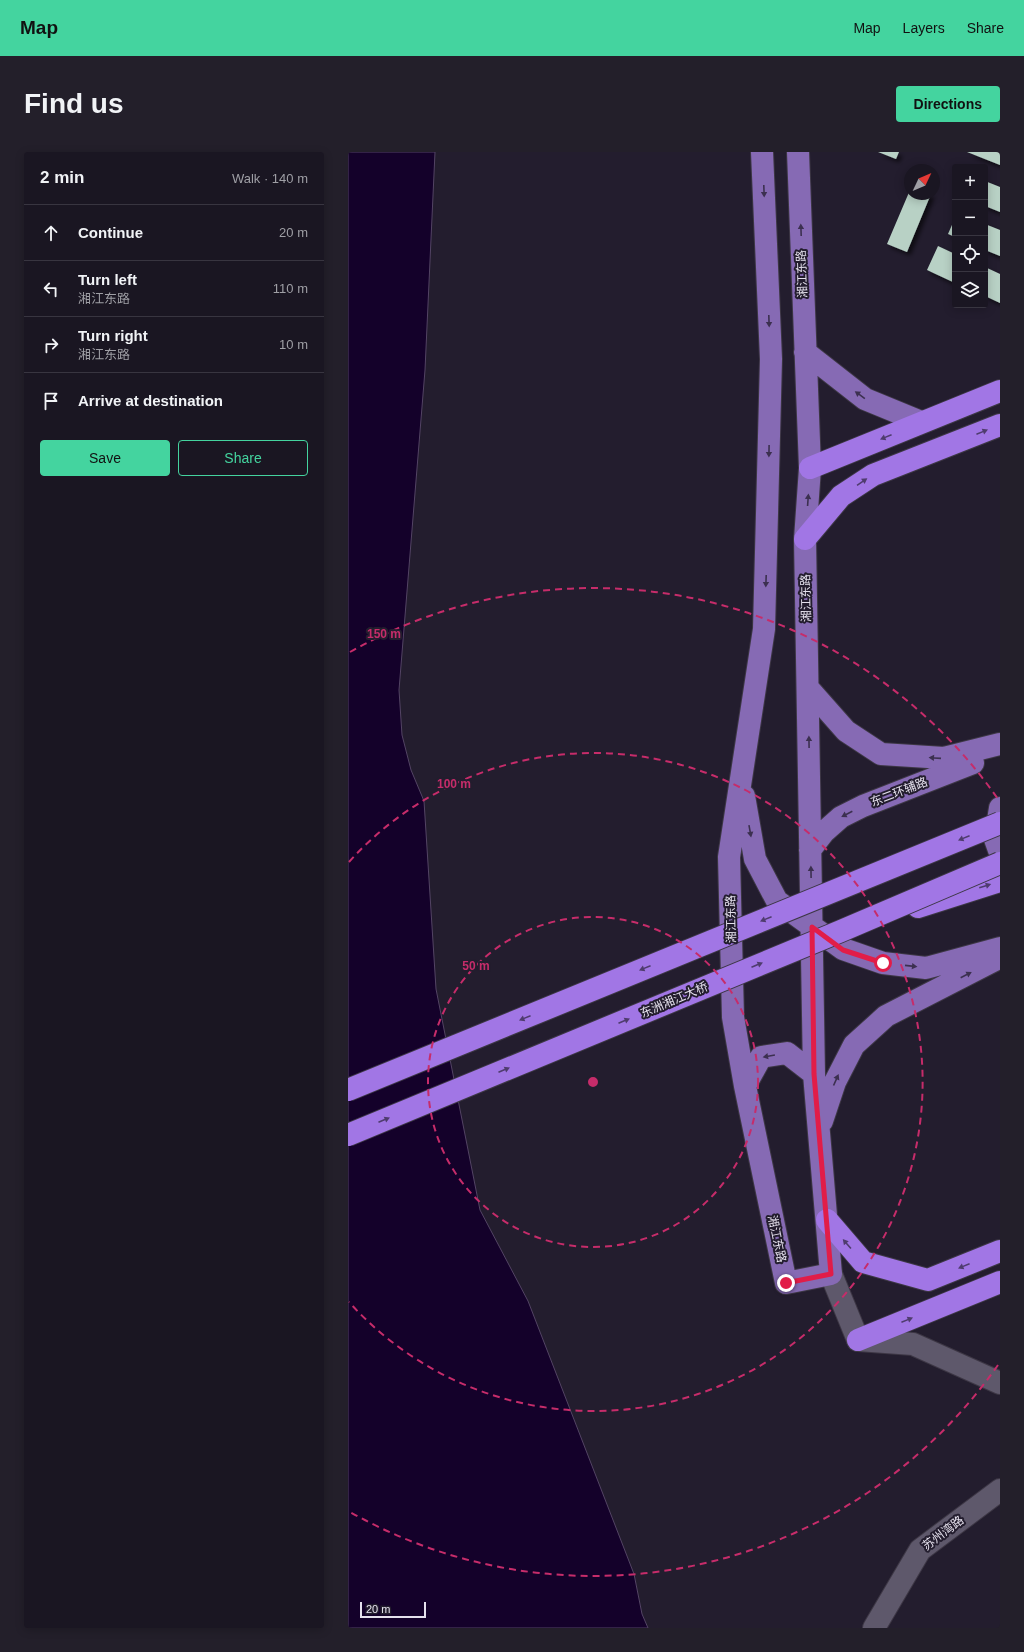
<!DOCTYPE html>
<meta charset="utf-8">
<style>
body{margin:0;font-family:Arial,"Noto Sans SC",sans-serif;background:#231f2a;color:#f1f3f6}
.controls{position:absolute;right:12px;top:12px;display:grid;overflow:hidden;border-radius:4px;box-shadow:0 2px 10px #0003}
.controls button{width:36px;height:36px;display:grid;place-items:center;padding:0;border:0;border-bottom:1px solid #383540;background:#1a1622;color:#f1f3f6;font:20px sans-serif}
.compass{position:absolute;left:556px;top:12px;width:36px;height:36px;border-radius:50%;background:#1a1622;box-shadow:0 2px 10px #0003;rotate:46deg}
.scale{position:absolute;left:12px;bottom:10px;width:66px;box-sizing:border-box;padding-left:4px;border:2px solid #e5e1ed;border-top:0;font-size:11px;line-height:14px;white-space:nowrap;color:#e5e1ed;-webkit-text-stroke:3px #231d2e;paint-order:stroke}
.stop{position:absolute;width:12px;height:12px;margin:-9px;border:3px solid #e11d48;border-radius:50%;background:#fff}
.stop.end{background:#e11d48;border-color:#fff;box-shadow:0 1px 4px #0008}
.list{margin:0;padding:0;list-style:none}
h2{display:flex;justify-content:space-between;align-items:center;height:52px;margin:0;padding:0 16px;font-size:17px}
h2 small{font-size:13px;font-weight:400;color:#9f9fa5}
.list li{display:grid;grid-template-columns:26px 1fr auto;gap:12px;align-items:center;box-sizing:border-box;height:56px;padding:0 16px;border-top:1px solid #383540}
.list b{display:block;font-size:15px;white-space:nowrap}
.list p{margin:0;font-size:13px;white-space:nowrap;color:#9f9fa5}
.list em{font-size:13px;font-style:normal;color:#9f9fa5}
.actions{display:flex;gap:8px;padding:12px 16px}
.actions a{flex:1;padding:9px 0;border:1px solid #44d49f;border-radius:4px;text-align:center;font-size:14px;color:#44d49f}
.actions .main{background:#44d49f;color:#111}
.icon{flex:none;width:22px;height:22px;fill:none;stroke:currentColor;stroke-width:2;stroke-linecap:round;stroke-linejoin:round}
.map{position:relative;flex:none;width:652px;height:1476px;overflow:hidden;border-radius:4px}
header{display:flex;align-items:center;gap:24px;box-sizing:border-box;height:56px;padding:0 20px;background:#44d49f;color:#111}
header strong{font-size:19px}
nav{display:flex;gap:22px;margin-inline-start:auto;font-size:14px}
.intro{display:flex;align-items:center;justify-content:space-between;box-sizing:border-box;height:96px;padding:0 24px}
h1{margin:0;font-size:28px}
.button{padding:10px 18px;border-radius:4px;background:#44d49f;color:#111;font-size:14px;font-weight:700}
main{display:flex;gap:24px;padding:0 24px}
aside{flex:1;background:#1a1622;border-radius:4px;box-shadow:0 2px 10px #0003}
.map>svg:first-child{display:block}
.water{fill:#14012a;stroke:#534464}
.building{fill:#b8d1c5;filter:url(#shadow)}
.lines{fill:none;stroke-linecap:round;stroke-linejoin:round}
.minor-casing{stroke:#3d3745;stroke-width:24}
.major-casing{stroke:#3d3745;stroke-width:24}
.highway-casing{stroke:#3d3745;stroke-width:24}
.minor{stroke:#5e586b;stroke-width:22}
.major{stroke:#866ab4;stroke-width:22}
.highway{stroke:#a176e5;stroke-width:22}
.highway-bridge-casing{stroke:#3d3745;stroke-width:24;stroke-linecap:butt}
.highway-bridge{stroke:#a176e5;stroke-width:22}
.oneway{fill:#3c3050}
.oneway2{fill:#4f3c6e}
.route{stroke:#e11d48;stroke-width:5}
.ring{fill:none;stroke:#c62c6a;stroke-width:2;stroke-dasharray:7 5}
.labels{text-anchor:middle;dominant-baseline:central;stroke-width:4;stroke-linejoin:round;paint-order:stroke}
.street-label{font-size:12px;fill:#e5e1ed;stroke:#231d2e}
.centre{fill:#c62c6a;stroke:#231d2e;stroke-width:2}
.ring-label{font-size:12px;text-anchor:middle;font-weight:bold;fill:#c62c6a;stroke:#231d2e;stroke-width:4;stroke-linejoin:round;paint-order:stroke}
</style>
<header>
<strong>Map</strong>
<nav><a>Map</a><a>Layers</a><a>Share</a></nav>
</header>
<div class="intro"><h1>Find us</h1><a class="button">Directions</a></div>
<main>
<aside>
<h2>2 min<small>Walk · 140 m</small></h2>
<ul class="list">
<li><svg class="icon" aria-label="ahead" viewBox="0 0 24 24"><path d="M12 20V5M6 11l6-6 6 6"/></svg><div><b>Continue</b></div><em>20 m</em></li>
<li><svg class="icon" aria-label="left" viewBox="0 0 24 24"><path d="M17 20v-9H6M10 6l-5 5 5 5"/></svg><div><b>Turn left</b><p>湘江东路</p></div><em>110 m</em></li>
<li><svg class="icon" aria-label="right" viewBox="0 0 24 24"><path d="M7 20v-9h11M14 6l5 5-5 5"/></svg><div><b>Turn right</b><p>湘江东路</p></div><em>10 m</em></li>
<li><svg class="icon" aria-label="arrive" viewBox="0 0 24 24"><path d="M6 21V4h12l-3 4 3 4H6"/></svg><div><b>Arrive at destination</b></div></li>
</ul>
<div class="actions"><a class="main">Save</a><a>Share</a></div>
</aside>
<div class="map">
<svg width="652" height="1476" viewBox="0 0 652 1476">
<defs>
<filter id="shadow"><feDropShadow dx="3.5" dy="3.5" stdDeviation="2" flood-color="#0009"/></filter>
</defs>
<rect width="100%" height="100%" fill="#231d2e"/>
<path class="water" d="M0,0H87L77,218L51,538L54,583L63,618L76,649L88,837L132,1058L180,1149L286,1422L294,1462L300,1476H0Z"/>
<path class="building" d="M530,0H551L548,7Z
M619,0H652V13Z
M637,29L652,35V60L637,54Z
M562,38V42H583L559,100L539,92Z
M607,66V85L600,82Z
M637,72L652,78V104L637,98Z
M590,94L607,102V131L579,118Z
M637,115L652,122V151L637,144Z"/>
<g class="lines">
<defs>
<path id="minor" d="M483,1122L510,1188L565,1192L652,1231
M526,1476L572,1398L652,1338"/>
<path id="major" d="M414,0L423,207L416,477L381,705L385,865L397,934L438,1131L483,1122L466,922L457,387L462,316L450,0
M457,200L517,247L573,270
M460,536L498,579L533,602L596,606L652,592
M396,644L407,707L429,749L495,797L535,811L578,816L652,796
M652,656L647,687L652,701
M462,698L476,680L493,665L515,654L625,611
M397,934L413,905L439,901L466,922
M474,969L487,930L506,893L538,864L649,807"/>
<path id="highway" d="M462,316L652,239
M457,387L493,344L525,323L652,273
M570,755L652,729
M479,1068L515,1110L580,1128L652,1099
M510,1188L652,1130"/>
</defs>
<use href="#minor" class="minor-casing"/>
<use href="#major" class="major-casing"/>
<use href="#highway" class="highway-casing"/>
<use href="#minor" class="minor"/>
<use href="#major" class="major"/>
<use href="#highway" class="highway"/>
<defs>
<path id="highway-bridge" d="M0,938L652,671
M0,983L493,779L652,711"/>
</defs>
<use href="#highway-bridge" class="highway-bridge-casing"/>
<use href="#highway-bridge" class="highway-bridge"/>
</g>
<defs><path id="oneway-solid" d="M-6-.8H1V-3.2L6.5 0L1 3.2V.8H-6Z"/></defs>
<g class="oneway">
<use href="#oneway-solid" transform="translate(416 39) rotate(88)"/>
<use href="#oneway-solid" transform="translate(453 78) rotate(-92)"/>
<use href="#oneway-solid" transform="translate(421 169) rotate(88)"/>
<use href="#oneway-solid" transform="translate(512 243) rotate(-144)"/>
<use href="#oneway-solid" transform="translate(421 299) rotate(91)"/>
<use href="#oneway-solid" transform="translate(460 348) rotate(-86)"/>
<use href="#oneway-solid" transform="translate(418 429) rotate(92)"/>
<use href="#oneway-solid" transform="translate(461 590) rotate(-91)"/>
<use href="#oneway-solid" transform="translate(587 606) rotate(-176)"/>
<use href="#oneway-solid" transform="translate(499 662) rotate(153)"/>
<use href="#oneway-solid" transform="translate(402 679) rotate(80)"/>
<use href="#oneway-solid" transform="translate(463 720) rotate(-91)"/>
<use href="#oneway-solid" transform="translate(563 814) rotate(6)"/>
<use href="#oneway-solid" transform="translate(618 823) rotate(-27)"/>
<use href="#oneway-solid" transform="translate(421 904) rotate(170)"/>
<use href="#oneway-solid" transform="translate(488 928) rotate(-66)"/>
</g>
<g class="oneway2">
<use href="#oneway-solid" transform="translate(634 280) rotate(-22)"/>
<use href="#oneway-solid" transform="translate(538 285) rotate(158)"/>
<use href="#oneway-solid" transform="translate(514 330) rotate(-34)"/>
<use href="#oneway-solid" transform="translate(616 686) rotate(158)"/>
<use href="#oneway-solid" transform="translate(637 734) rotate(-17)"/>
<use href="#oneway-solid" transform="translate(418 767) rotate(158)"/>
<use href="#oneway-solid" transform="translate(409 813) rotate(-23)"/>
<use href="#oneway-solid" transform="translate(297 816) rotate(158)"/>
<use href="#oneway-solid" transform="translate(177 866) rotate(158)"/>
<use href="#oneway-solid" transform="translate(276 869) rotate(-23)"/>
<use href="#oneway-solid" transform="translate(156 918) rotate(-23)"/>
<use href="#oneway-solid" transform="translate(36 968) rotate(-23)"/>
<use href="#oneway-solid" transform="translate(499 1092) rotate(-131)"/>
<use href="#oneway-solid" transform="translate(616 1114) rotate(158)"/>
<use href="#oneway-solid" transform="translate(559 1168) rotate(-22)"/>
</g>
<g class="lines">
<path class="route" d="M438,1131L483,1122L466,922L464,775L495,798L535,811"/>
</g>
<g class="ring">
<circle cx="245" cy="930" r="165"/>
<path d="M1 710A329 329 0 1 1 1 1150"/>
<path d="M650 1213A494 494 0 0 1 2 1360M2 500A494 494 0 0 1 650 647"/>
</g>
<g class="labels">
<g class="street-label">
<text transform="translate(454 122) rotate(-92)">湘江东路</text>
<text transform="translate(458 446) rotate(-91)">湘江东路</text>
<text transform="translate(551 640) rotate(-21)">东二环辅路</text>
<text transform="translate(383 767) rotate(-91)">湘江东路</text>
<text transform="translate(326 848) rotate(-23)">东洲湘江大桥</text>
<text transform="translate(429 1087) rotate(78)">湘江东路</text>
<text transform="translate(595 1381) rotate(-37)">苏州湾路</text>
</g>
</g>
<circle cx="245" cy="930" r="6" class="centre"/>
<g class="ring-label">
<text x="36" y="486">150 m</text>
<text x="106" y="636">100 m</text>
<text x="128" y="818">50 m</text>
</g>
</svg>
<div class="controls">
<button>+</button>
<button>−</button>
<button><svg class="icon" aria-label="locate" viewBox="0 0 24 24"><circle cx="12" cy="12" r="6"/><path d="M12 2v4M12 18v4M2 12h4M18 12h4"/></svg></button>
<button><svg class="icon" aria-label="layers" viewBox="0 0 24 24"><path d="M12 4l9 5-9 5-9-5zM3 14l9 5 9-5"/></svg></button>
</div>
<svg class="compass" viewBox="-18 -18 36 36"><path d="M0-13l5 13h-10z" fill="#e53935"/><path d="M0 13l5-13h-10z" fill="#9f9fa5"/></svg>
<div class="scale">20 m</div>
<div class="stop" style="left:535px;top:811px"></div>
<div class="stop end" style="left:438px;top:1131px"></div>
</div>
</main>
